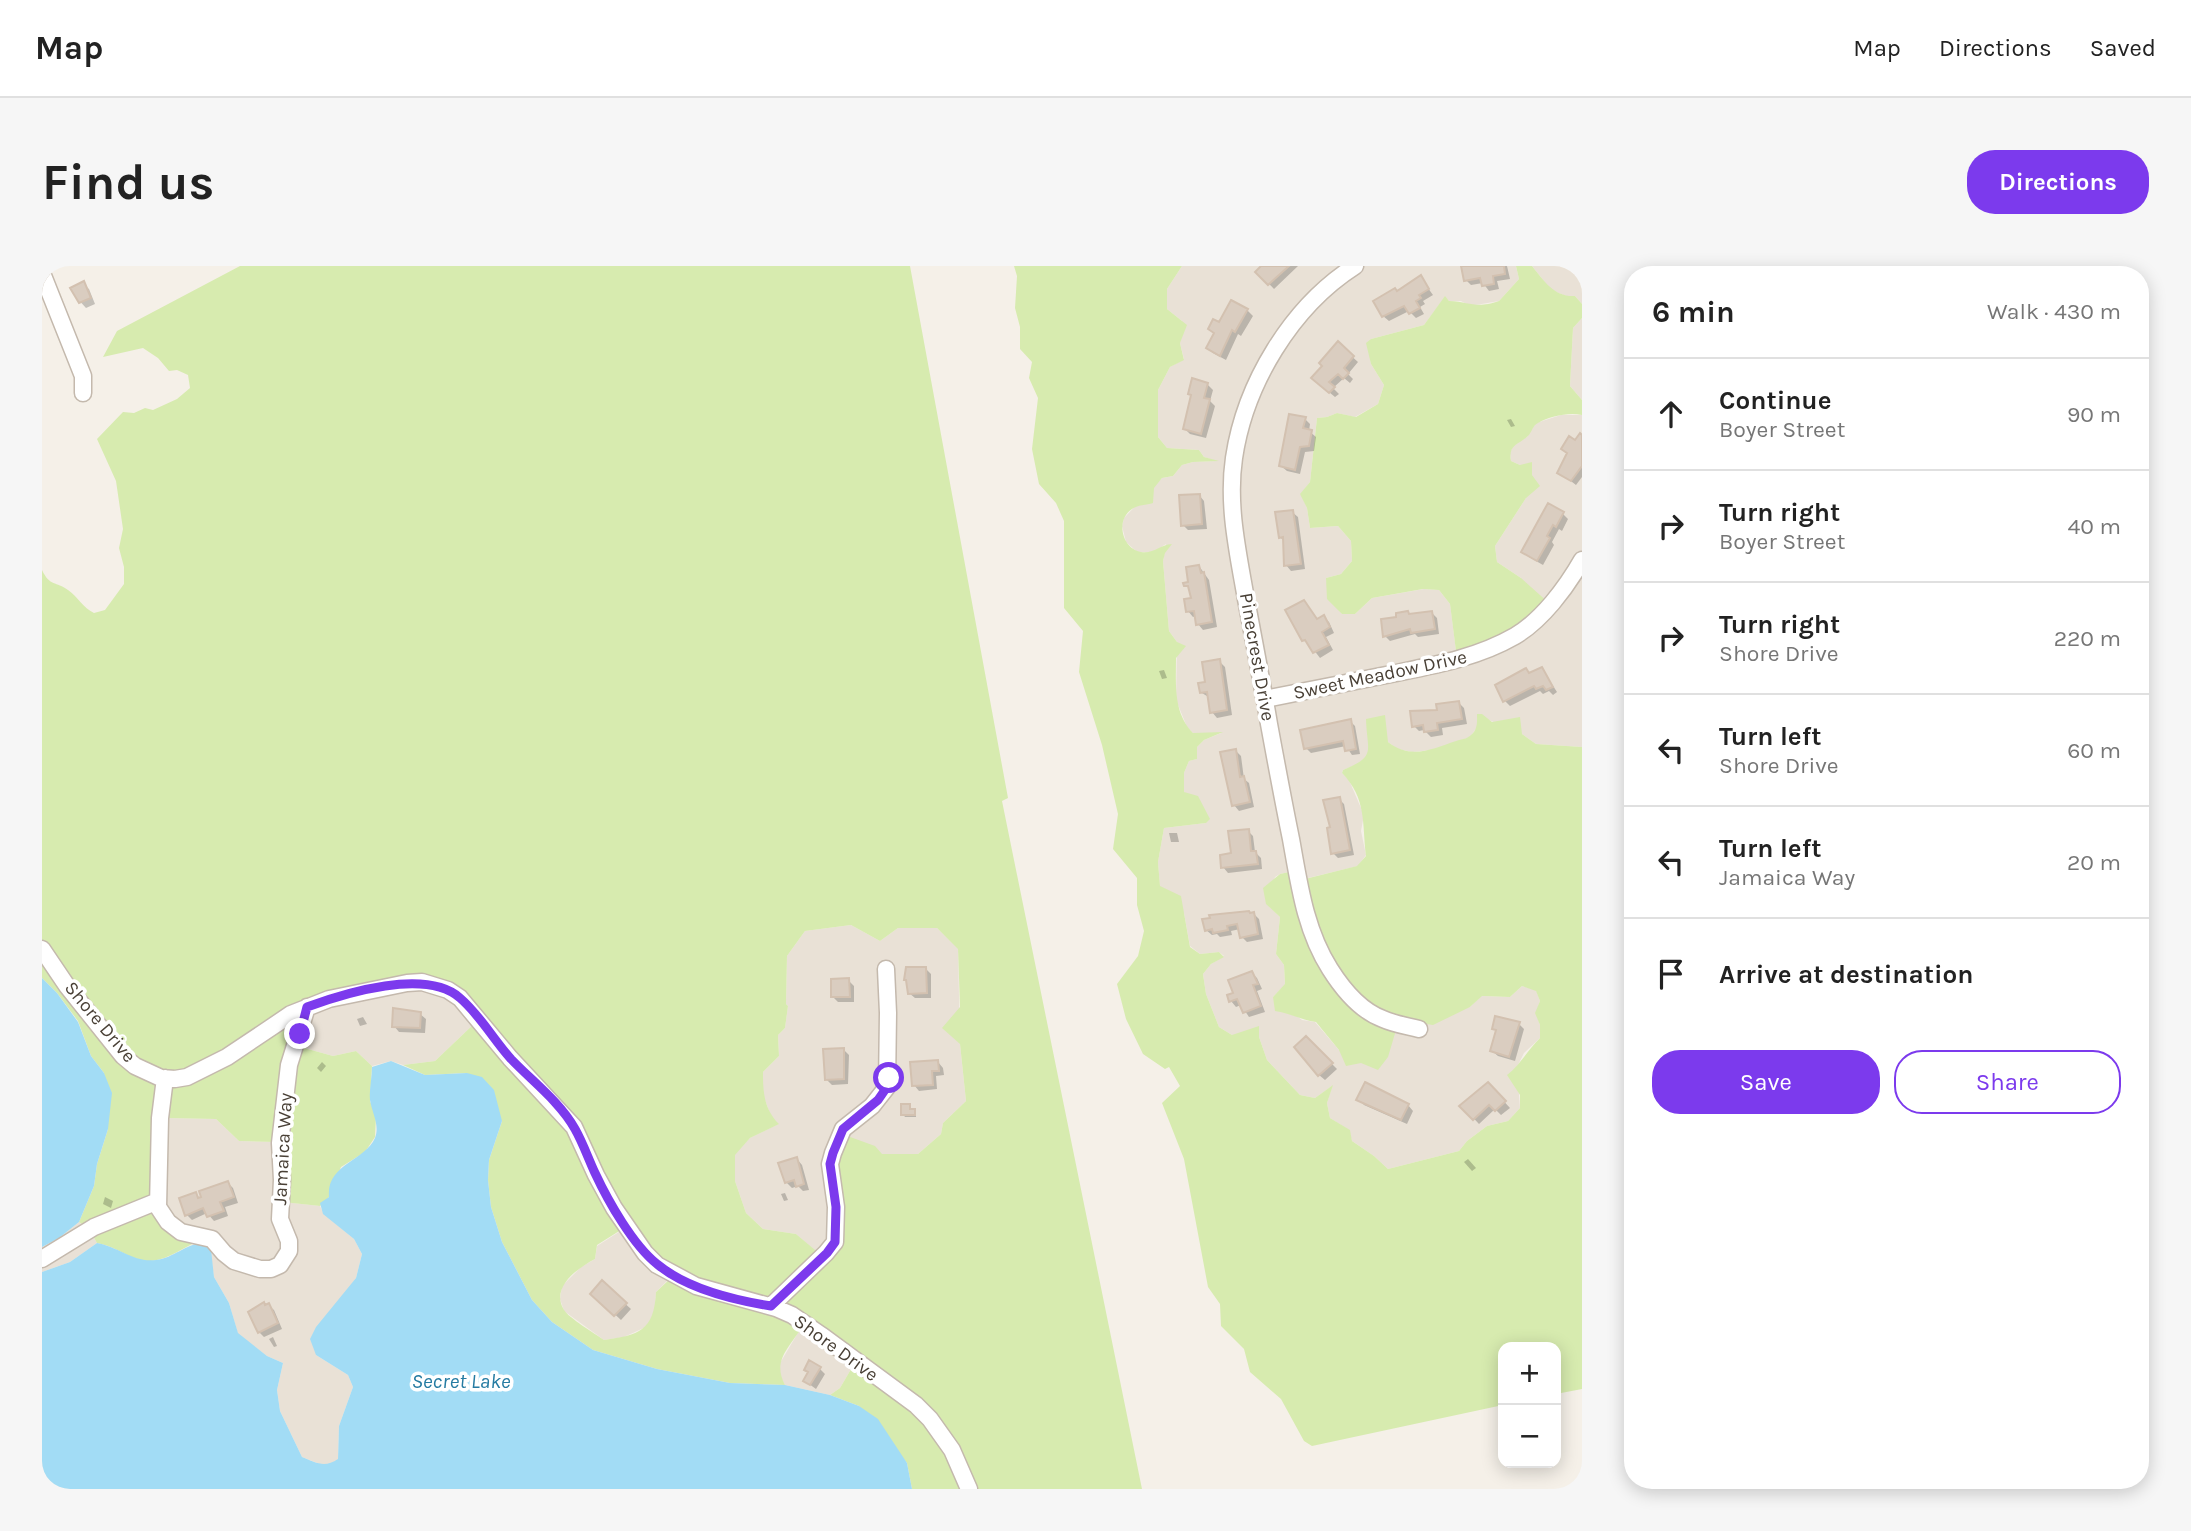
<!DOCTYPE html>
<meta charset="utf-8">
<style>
body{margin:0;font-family:Karla,sans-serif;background:#f6f6f6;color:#222}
.controls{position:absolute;right:21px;bottom:21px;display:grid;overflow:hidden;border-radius:14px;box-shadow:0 4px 18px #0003}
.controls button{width:63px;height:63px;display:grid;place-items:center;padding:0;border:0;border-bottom:2px solid #e0e0e0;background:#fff;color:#222;font:35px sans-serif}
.stop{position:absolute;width:21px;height:21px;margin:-16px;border:5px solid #7c3aed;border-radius:50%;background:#fff}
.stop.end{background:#7c3aed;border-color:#fff;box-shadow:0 2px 7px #0008}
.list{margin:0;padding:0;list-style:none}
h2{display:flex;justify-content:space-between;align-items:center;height:91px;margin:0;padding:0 28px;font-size:30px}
h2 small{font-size:23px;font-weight:400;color:#767676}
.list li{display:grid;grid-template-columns:46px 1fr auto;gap:21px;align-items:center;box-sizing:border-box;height:112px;padding:0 28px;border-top:2px solid #e0e0e0}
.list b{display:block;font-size:26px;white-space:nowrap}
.list p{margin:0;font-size:23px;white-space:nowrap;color:#767676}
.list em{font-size:23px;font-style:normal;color:#767676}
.actions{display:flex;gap:14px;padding:21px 28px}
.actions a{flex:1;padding:16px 0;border:2px solid #7c3aed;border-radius:28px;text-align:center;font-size:24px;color:#7c3aed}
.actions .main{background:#7c3aed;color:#fff}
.icon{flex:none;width:38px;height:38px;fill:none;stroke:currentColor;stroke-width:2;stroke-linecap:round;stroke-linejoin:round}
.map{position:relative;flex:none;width:1540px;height:1223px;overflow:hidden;border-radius:28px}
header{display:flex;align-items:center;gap:42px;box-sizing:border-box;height:98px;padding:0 35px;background:#fff;border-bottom:2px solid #e0e0e0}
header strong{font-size:33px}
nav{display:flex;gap:38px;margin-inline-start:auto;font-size:24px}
.intro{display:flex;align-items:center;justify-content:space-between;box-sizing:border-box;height:168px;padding:0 42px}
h1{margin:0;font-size:49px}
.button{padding:18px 32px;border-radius:28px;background:#7c3aed;color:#fff;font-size:24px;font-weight:700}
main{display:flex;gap:42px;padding:0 42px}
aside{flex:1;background:#fff;border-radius:28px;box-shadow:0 4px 18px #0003}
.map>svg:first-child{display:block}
.residential{fill:#e9e1d6}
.green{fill:#d7ebaf;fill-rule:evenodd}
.water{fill:#a2dcf5}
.shadow{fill:#0003}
.building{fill:#dacdc0;stroke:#d3c1b0;stroke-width:2}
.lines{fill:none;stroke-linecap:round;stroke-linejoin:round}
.minor-casing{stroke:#c4b9ad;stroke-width:19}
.minor{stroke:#fff;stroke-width:16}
.route{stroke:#7c3aed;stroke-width:9}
.labels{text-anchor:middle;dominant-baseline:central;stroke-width:7;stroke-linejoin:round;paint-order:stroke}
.street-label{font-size:19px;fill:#494036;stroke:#fff}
.water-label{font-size:21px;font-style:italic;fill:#257ba2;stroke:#fff}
</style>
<header>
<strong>Map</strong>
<nav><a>Map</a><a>Directions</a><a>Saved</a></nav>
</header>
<div class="intro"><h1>Find us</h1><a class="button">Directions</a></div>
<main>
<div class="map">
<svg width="1540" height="1223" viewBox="0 0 1540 1223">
<rect width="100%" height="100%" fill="#f5f0e8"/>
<path class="residential" d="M1140,0H1474L1477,13L1457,35L1428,40L1419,35H1407L1403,31L1382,59L1329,73L1327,83L1329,98L1342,119L1336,138L1313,151L1295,147L1285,151L1275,152L1268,216L1259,228L1265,242L1268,262L1296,260L1309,275L1310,295L1299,308L1284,312L1288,334L1300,348H1313L1330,332L1382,323L1397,324L1408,338L1415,392L1479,312L1455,296L1453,280L1484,232L1478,199L1469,195L1468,187L1472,178L1485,171L1494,157L1519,149H1540V481L1494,478L1480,468L1435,449V461L1428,471L1397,483L1371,486L1355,483L1346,476L1326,489L1321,496L1301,504L1300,507L1307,514L1322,549L1319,565L1324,589L1316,600L1262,613L1256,604L1238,608L1233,611L1225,638L1238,651L1234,688L1242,699L1243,719L1231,731L1260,754L1273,756L1297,784L1355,755L1428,741L1439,730L1468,731L1480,720L1494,724L1498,735L1494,747L1498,759V772L1482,787L1475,801L1478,842L1466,855L1445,860L1425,875L1417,885L1346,903L1332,890L1310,875L1307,864L1288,852L1285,837L1290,820L1273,832L1258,829L1225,794L1217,771L1190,769L1177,761L1164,728L1161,708L1169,698L1182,690L1177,686L1158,688L1148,680L1142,647L1118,621L1116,596L1122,562L1164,557L1142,526V507L1147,495L1155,493V481L1162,474L1179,467H1151L1145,461L1134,434L1135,376L1127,365L1121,295L1124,278L1112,286H1095L1084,276L1080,260L1082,252L1120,212L1131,210L1140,199L1151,196L1174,195L1162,191L1157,184L1125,182L1116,171V124L1128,101L1142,93L1138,77L1140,55L1125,43V23Z
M1490,0H1540V38L1533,30H1524L1509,24Z
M1540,52V134L1528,120L1531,62Z
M809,659L838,675L856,662H895L916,682L918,778L924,835L901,857L899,868L876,888H840L794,970L779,990L754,968L721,963L704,947L693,915L692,889L708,872L736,858L729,850L721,829V806L737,790L736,769L743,762L746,740L744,738L745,690L763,665Z
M393,720L435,755L393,795L361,799L349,795L330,800L314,785L291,790L255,780L272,738Z
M123,852L174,853L197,875L236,876L242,936L278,940L282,948L312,973L320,988L314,1012L303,1028L274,1089L306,1109L311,1121L297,1160L296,1194L288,1198L280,1199L260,1191L238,1145L235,1124L241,1097L225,1090L196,1068L187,1037L172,1011L168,983L161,977H150L115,932Z
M37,956L47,963L55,977L28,996L0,1006V981L17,972Z
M583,962L630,1010L614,1026L613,1048L604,1061L582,1071L562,1074L522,1045L518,1033L520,1020L539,1001L553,993L555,980Z
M760,1060L812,1098L798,1122L788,1129L743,1119L736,1106L738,1097Z"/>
<path class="green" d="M198,0H868L966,532L960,535L1100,1223H870L865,1197L817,1140L788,1129L798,1122L812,1098L760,1061C747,1082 730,1095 743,1119L688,1117L615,1103L551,1084L510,1056L490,1034L460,976L449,941L446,914L447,894L460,855L425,807L383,809L361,799L393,795L435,755L393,720L272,738L255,780L291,790L314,785L330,800L328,835L334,850L333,871L323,886L299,901L287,931L278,940L241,936L235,876L197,875L174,853L123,852L115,932L150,978C133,987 111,1002 91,992C79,986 70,980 55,977L47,963L37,956L52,920L55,898L66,863L62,807L49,790L36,755L15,727L0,712V304C8,321 14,315 26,324C36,331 41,342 52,347L63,344L82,318V301L77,282L81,263L74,215L55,173L81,146L92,147L103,142L111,144L135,133L148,122L146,109L135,104L127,105L116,92L101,82L61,91L75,65ZM809,659L838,675L856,662H895L916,683L918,741L900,762L918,778L924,835L901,857L899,868L876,888H840L833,880L800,868L787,900L790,981L779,989L754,968L721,963L704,947L693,915V889L708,872L737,858C722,843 721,826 721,806L737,790L736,769L743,762L746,740L744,738L745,690L763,665ZM582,962L630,1011L614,1026C612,1065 597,1069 562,1074C552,1067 527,1052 522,1044C508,1021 536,1002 553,993L555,979Z
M972,0H1140L1125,23V43L1145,59L1138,77L1142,94L1128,101L1116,124V171L1125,182L1157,184L1162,191L1177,195L1151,196L1140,199L1131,210L1120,212L1112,222L1111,237C1105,239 1095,239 1090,243C1073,254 1080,283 1099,286C1112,288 1117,279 1130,278L1123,287L1121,295L1127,365L1135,376L1144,380L1134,392C1134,418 1131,447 1151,467L1181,466L1162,474L1155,481V493L1147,495L1142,507V526L1156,530L1168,553L1164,557L1122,562L1116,596L1118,620L1139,630L1148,681L1158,688L1177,686L1182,691L1169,698L1161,708L1164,728L1177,761L1190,769L1217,760V771L1225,794L1258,829L1273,832L1291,819L1285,837L1288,852L1308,864L1310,875L1332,890L1346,903L1417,885L1425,875L1445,860L1466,855L1478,842V829L1465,809C1478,799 1485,785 1498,772V759L1493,747L1498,735L1494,725L1480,720L1468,731L1440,730L1428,741L1391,759L1357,754L1346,791L1336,804L1319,797L1304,800L1297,784L1274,756C1259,754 1248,747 1233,745L1231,731L1243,718L1242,699L1234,688L1238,651L1224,638L1221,622L1238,608L1256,604L1263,613L1315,600L1324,590C1320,557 1325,533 1300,507L1301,504C1335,490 1325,486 1324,453L1343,449L1346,476C1369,494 1390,483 1414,475C1420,473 1425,473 1429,469C1436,463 1435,456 1435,448H1440L1450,456L1478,451L1480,468L1494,478L1540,481V1123L1514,1128V1081H1461V1139L1270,1180L1262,1175L1239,1133L1208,1106L1202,1083L1179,1060L1178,1038L1166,1021L1142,893L1120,837L1138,820L1127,801L1123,803L1101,788L1084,753L1075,718L1096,690L1102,665L1095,639V612L1071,583L1076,548L1060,479L1037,406L1041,365L1022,342V255L1014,237L997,218L990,183L996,132L987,112L990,96L978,83V61L973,42L975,10Z
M1474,0H1490C1503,16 1512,31 1533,30L1540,38V52L1531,62L1528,120L1540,134V149C1527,146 1508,150 1496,157C1491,159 1490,166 1486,170C1477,179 1466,178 1469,195L1478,199L1490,196V209L1498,220L1484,232L1453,280L1455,296L1479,312L1508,338L1476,369L1415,393L1408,338L1397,324L1381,323L1330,332L1313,348H1300L1285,333L1284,312L1299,308L1310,295L1309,275L1296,260L1268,262L1265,242L1258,228L1268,216L1275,152L1285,151L1295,147L1314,151L1336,138L1342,119L1329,98L1324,77L1329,73L1382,59L1403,30L1407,35C1429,36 1434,43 1457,35L1477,13Z"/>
<path class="water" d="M0,712L15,727L36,756L49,790L62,807L70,827L66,863L55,898L52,920L37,956L17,972L0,981Z
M349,795L383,809L425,807L440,811L452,824L460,855L447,894L446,914L449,941L460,976L490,1034L510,1056L551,1084L615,1103L688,1117L743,1119L788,1129L817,1140L836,1153L865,1197L870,1223H0V1006L28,996L55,977C77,981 92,997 114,994C132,992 143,978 161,977L169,983L172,1011L187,1037L196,1067L225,1090L241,1097L235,1124L238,1145L260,1191C274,1197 283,1202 296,1193L297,1160L311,1121L306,1109L274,1089L268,1073L274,1061L314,1012L320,988L312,973L281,948L278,937L287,931C284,898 323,895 333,872C338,859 330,847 328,834C327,824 330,812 330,801Z"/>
<path class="shadow" d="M1222,0H1256L1232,23L1216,6Z
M1421,0H1465L1468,13L1455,15L1457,23L1447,25L1441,17L1429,19L1424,14Z
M1527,0H1540V13L1528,4L1530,1Z
M1378,11L1391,29L1381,35L1383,38L1378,41L1382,48L1374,52L1367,45L1347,55L1341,50L1356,27Z
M41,18L47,23L53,38L44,42L34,31Z
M1205,44L1211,50L1199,70L1196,68L1184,94L1171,87L1166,82L1173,68L1168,63Z
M1296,78L1316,96L1306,108L1311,113L1308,117L1302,112L1291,122L1297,128L1293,131L1276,117L1282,100Z
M1165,118L1171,124L1168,135L1173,140L1164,172L1148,168L1143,163L1151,130Z
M1263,153L1268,158L1267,165L1274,171L1272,185L1263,186L1258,208L1245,205L1239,200Z
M1469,153L1473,160L1469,161L1465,154Z
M1540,171V211L1534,219L1517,206L1534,177Z
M1157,229L1162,235L1165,263L1146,264L1141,259Z
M1250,246L1256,251L1263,303L1249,305L1244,299L1243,276L1238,271Z
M1521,248L1526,253L1520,265L1517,263L1510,276L1512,279L1501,299L1487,291L1482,286Z
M1157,300L1167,314L1175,361L1161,364L1156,358L1154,350L1151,351L1146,345L1151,333L1149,325L1144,319L1148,317Z
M1262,336L1276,354L1281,351L1287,356L1292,367L1284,371L1291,384L1278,392L1268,379L1261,374Z
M1389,346L1395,352L1397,368L1376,371L1373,368L1348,375L1343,370L1369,350Z
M1177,395L1183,401L1190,449L1175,452L1170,446L1168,432L1160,427Z
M1500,403L1515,426L1511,429L1507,425L1501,428L1498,425L1468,440L1463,435L1489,409Z
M1122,404L1125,412L1120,413L1117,405Z
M1417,437L1422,442L1425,458L1400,462L1401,469L1389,471L1382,464L1377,465L1372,460Z
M1308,455L1313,460L1318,488L1310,489L1304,480L1269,487L1264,482Z
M1194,485L1199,490L1202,513L1207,517L1212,541L1197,545L1192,539Z
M1297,533L1302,538L1312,589L1296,592L1291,587Z
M1206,565L1211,570L1213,586L1219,592L1220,603L1186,607L1181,601Z
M1127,567H1135L1137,576H1129Z
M1212,648L1217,653L1221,673L1205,676L1200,671L1198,663L1189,665L1190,669L1178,671L1175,668L1170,669L1164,664L1170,653Z
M884,703L889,708V732H873L867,727Z
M1210,707L1215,712L1220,723L1215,725L1223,746L1207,751L1199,739L1194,741L1189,735Z
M806,714L812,720V736H796L791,731Z
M378,748L384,753L383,767L357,766L352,760Z
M321,751L325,758L318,760L315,753Z
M1477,758L1482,763L1473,795L1456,790L1450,785L1455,766L1452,763Z
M1275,783L1295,803L1283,814L1277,809Z
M802,784L807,789L806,818L790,819L784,813Z
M280,796L284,800L279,806L275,802Z
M896,796L901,802L902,809L894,810L895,823L877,825L872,819Z
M1446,818L1468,842L1459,849L1453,843L1437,858L1420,840Z
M1317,833L1366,839L1371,845L1365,858L1322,839Z
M867,840L869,845L874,847V851H863L861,848Z
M755,893L760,899L767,924L761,925L756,920L750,922L744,916Z
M1426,893L1434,902L1430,905L1422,896Z
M186,917L191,922L196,937L183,941L186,950L172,955L165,947L150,954L145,949L153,928L158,933Z
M743,927L746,934L742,935L739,928Z
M63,931L71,935L69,942L61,938Z
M560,1017L589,1043L579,1054L550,1027Z
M226,1039L232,1044L240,1063L222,1071L217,1066L224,1040Z
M231,1071L235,1080L232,1081L227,1073Z
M778,1103L783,1108L774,1123L763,1115Z"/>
<path class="building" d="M1219,0H1247L1226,19L1213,6Z
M1419,0H1462L1463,8L1451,10L1452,18L1440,20L1438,12L1422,15Z
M1379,9L1387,23L1377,29L1379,32L1374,35L1378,42L1367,48L1362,40L1340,51L1331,35L1353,22L1355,25Z
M42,15L49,32L37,37L28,22Z
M1189,34L1206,43L1193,66L1190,64L1178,90L1164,82L1172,67L1166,63L1171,53L1177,56Z
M1296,75L1312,90L1302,102L1307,107L1301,113L1296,108L1287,116L1293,121L1287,127L1269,112L1280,100L1277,97Z
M1150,112L1166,117L1162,132L1168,133L1159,168L1141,163L1149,129L1146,128Z
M1247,148L1264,151L1261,162L1270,164L1267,180L1258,181L1253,204L1237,200Z
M1538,167L1540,169V200L1529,215L1515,207L1525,187L1519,183L1527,170L1533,174Z
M1158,228L1160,258L1139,260L1137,229Z
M1506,237L1522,246L1514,261L1511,259L1505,270L1508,272L1495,295L1479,286Z
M1251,244L1259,298L1242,300L1241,271L1237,272L1233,246Z
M1157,299L1159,307L1162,306L1170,356L1154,359L1152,345L1144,346L1142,333L1149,332L1146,320H1142L1141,317L1146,316L1144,301Z
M1262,334L1275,353L1282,349L1288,361L1280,366L1287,379L1271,387L1263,374L1260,375L1243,344Z
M1366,345L1367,348L1390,345L1393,363L1369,367L1368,363L1341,371L1339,353L1354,351V347Z
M1178,393L1185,444L1168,447L1165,426L1158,427L1156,417L1163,416L1160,396Z
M1500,401L1511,421L1504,424L1501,420L1494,423L1492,420L1461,436L1453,419L1484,402L1487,407Z
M1417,435L1420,453L1395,457L1396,464L1382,466L1381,459L1370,461L1368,445L1395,444L1394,438Z
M1309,453L1314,483L1303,485L1301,475L1262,483L1258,464Z
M1194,483L1198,511L1202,510L1208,536L1190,540L1178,486Z
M1298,531L1308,584L1289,588L1285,562L1288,561L1281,534Z
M1207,563L1209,585H1214L1216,598L1179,602L1178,589L1189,587L1186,565Z
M1207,645L1208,647L1212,646L1216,668L1198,672L1195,658L1185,660L1186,664L1171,667L1170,663L1163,665L1160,653L1168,652L1167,649Z
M864,701H884L885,727L866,728L864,714H862Z
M1210,705L1216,718L1211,719L1219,740L1201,747L1195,733L1187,736L1185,729L1191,727L1186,714Z
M807,712L808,731H789V713Z
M351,742L379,746L378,762L350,761Z
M1453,750L1478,756L1467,791L1448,785L1454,764L1450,763Z
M1264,770L1291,797L1276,810L1252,781Z
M802,782V813L783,814L781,783Z
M896,794L897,805H890L891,819L870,820L868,796Z
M1323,816L1367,838L1359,854L1314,834Z
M1446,816L1464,835L1453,845L1447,839L1431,854L1417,840Z
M859,838H868V843H873V849H859Z
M755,891L762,918L754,921L752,914L743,917L736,897Z
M186,915L192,931L178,936L182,945L165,951L161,942L143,950L137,932L154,926L156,932L159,931L157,925Z
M560,1014L585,1037L572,1050L548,1028Z
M222,1036L223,1039L227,1037L236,1057L216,1067L206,1046Z
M767,1094L779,1101L768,1119L761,1115L766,1106L762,1104Z"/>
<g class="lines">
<defs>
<path id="minor" d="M1313,0C1249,41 1203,118 1192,192C1185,239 1196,287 1204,333C1212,375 1220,417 1227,458C1234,496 1241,534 1249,573C1257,617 1263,664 1288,703C1300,722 1319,745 1341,753C1352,758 1365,760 1377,763
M0,7L41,110V127
M1223,433C1263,425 1304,417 1344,409C1388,400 1433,393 1473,370C1500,354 1524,322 1540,294
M0,683L25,720L81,790L93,800L119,812L133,813L145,811L185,791L249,748L287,733L365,717L380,716L406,724L418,732L468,792L532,861L554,909L572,942L603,987L615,999L654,1020L734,1042L750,1049L779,1069L874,1139L888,1153L910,1184L927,1223
M123,812L118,852L116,941L126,956L139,966L170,973L182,987L192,995L218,1003H229L238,999L247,985V975L238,953L240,914L238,877L247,799L265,741
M0,993L52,961L116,935
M729,1040L784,987L793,976L794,941L788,898L791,887L801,863L830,840L845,821L846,747L844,703"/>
</defs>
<use href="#minor" class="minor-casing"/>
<use href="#minor" class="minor"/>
</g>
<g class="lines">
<path class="route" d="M258,768L265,741C303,727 384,702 418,732C438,749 451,773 469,793C490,815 518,836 533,863C541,877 546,892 553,907C566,935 591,979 615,998C645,1023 691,1034 729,1040L785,987L793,976L794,941L788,898L791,887L801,863L836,834L845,821L847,812"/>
</g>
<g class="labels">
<g class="street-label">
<text transform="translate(1215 391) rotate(80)">Pinecrest Drive</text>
<text transform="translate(1338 409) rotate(-12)">Sweet Meadow Drive</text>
<text transform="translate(58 756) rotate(50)">Shore Drive</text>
<text transform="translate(241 883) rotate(-87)">Jamaica Way</text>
<text transform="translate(794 1082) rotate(36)">Shore Drive</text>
</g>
<g class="water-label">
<text x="419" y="1115">Secret Lake</text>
</g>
</g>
</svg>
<div class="controls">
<button>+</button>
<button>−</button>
</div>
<div class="stop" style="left:847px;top:812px"></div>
<div class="stop end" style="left:258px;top:768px"></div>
</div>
<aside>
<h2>6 min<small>Walk · 430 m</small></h2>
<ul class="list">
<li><svg class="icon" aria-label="ahead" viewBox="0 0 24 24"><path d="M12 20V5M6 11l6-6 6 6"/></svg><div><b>Continue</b><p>Boyer Street</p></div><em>90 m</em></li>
<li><svg class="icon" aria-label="right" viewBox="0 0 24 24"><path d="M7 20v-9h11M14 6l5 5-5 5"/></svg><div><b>Turn right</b><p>Boyer Street</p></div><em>40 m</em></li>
<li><svg class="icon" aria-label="right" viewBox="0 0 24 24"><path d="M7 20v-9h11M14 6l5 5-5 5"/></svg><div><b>Turn right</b><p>Shore Drive</p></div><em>220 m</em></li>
<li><svg class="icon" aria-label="left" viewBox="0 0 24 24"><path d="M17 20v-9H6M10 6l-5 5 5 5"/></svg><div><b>Turn left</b><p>Shore Drive</p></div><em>60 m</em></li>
<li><svg class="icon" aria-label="left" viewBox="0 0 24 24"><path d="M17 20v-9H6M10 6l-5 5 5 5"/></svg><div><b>Turn left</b><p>Jamaica Way</p></div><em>20 m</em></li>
<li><svg class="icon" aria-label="arrive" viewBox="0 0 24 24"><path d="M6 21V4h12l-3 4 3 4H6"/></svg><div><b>Arrive at destination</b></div></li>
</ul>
<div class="actions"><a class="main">Save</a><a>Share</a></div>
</aside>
</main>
